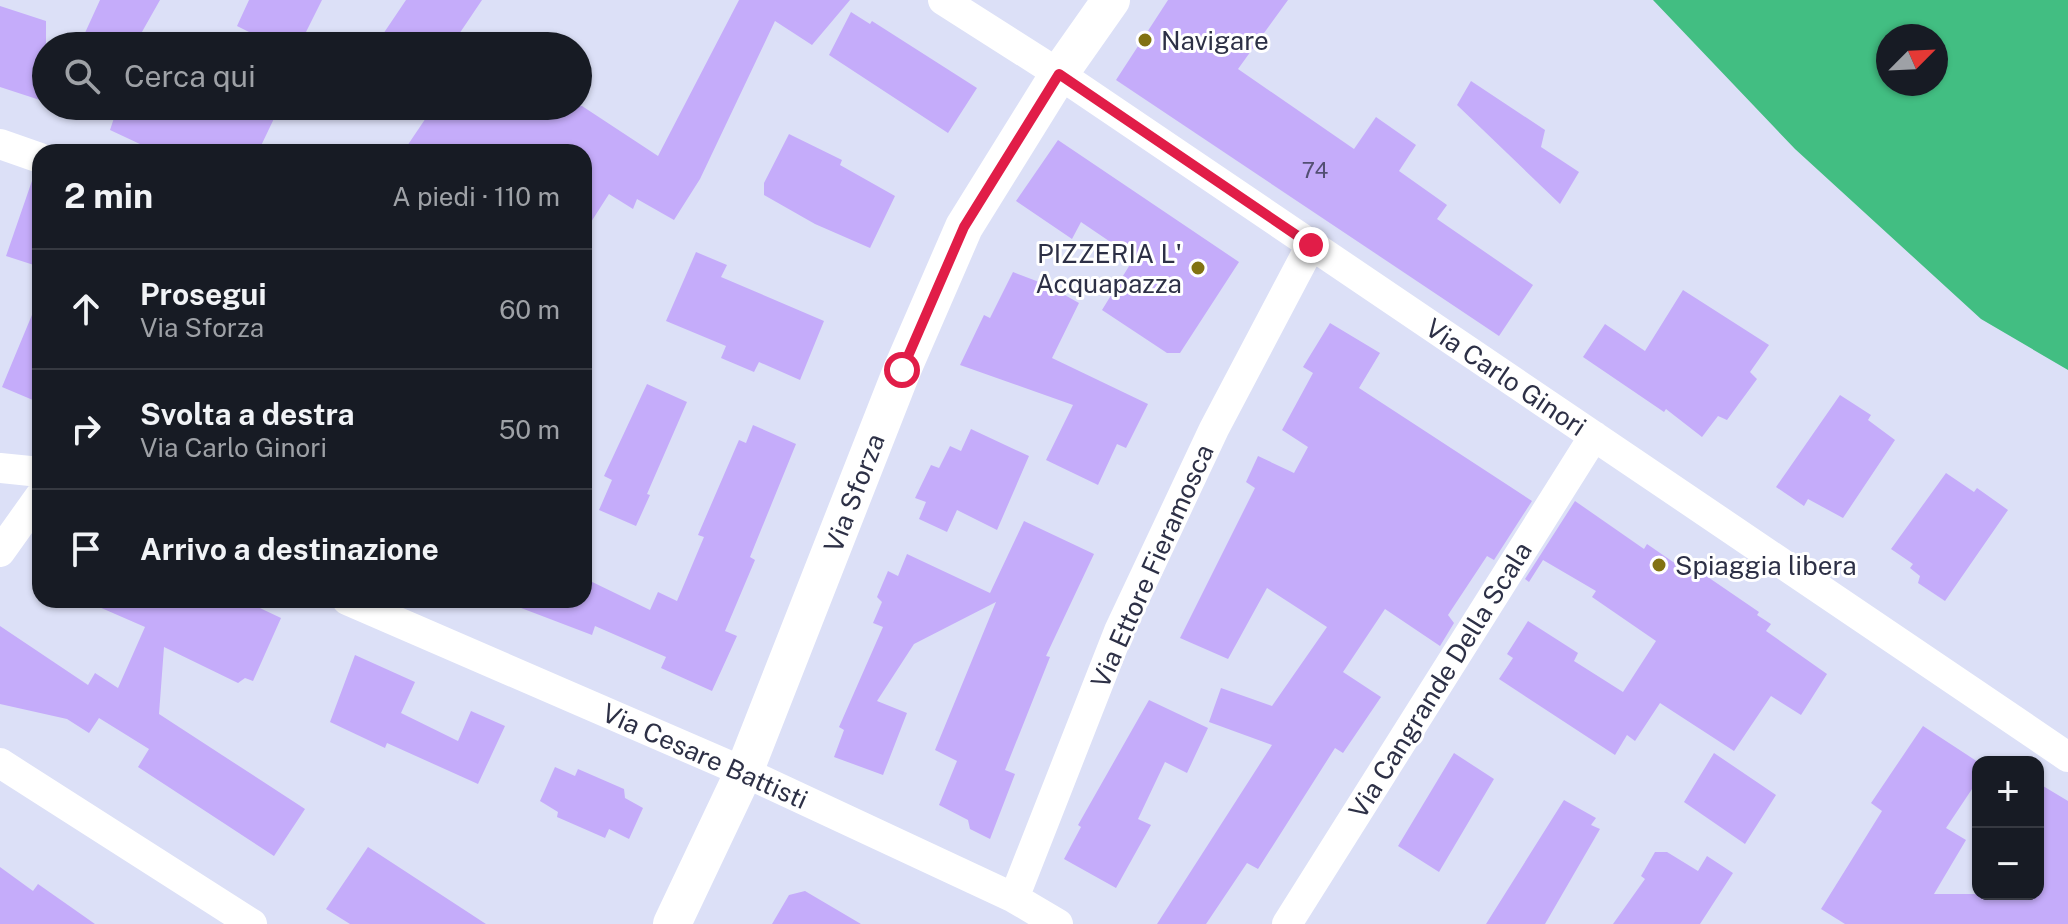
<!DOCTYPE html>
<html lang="it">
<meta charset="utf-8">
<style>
body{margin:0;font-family:"Public Sans",sans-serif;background:#242831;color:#f1f3f6}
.controls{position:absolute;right:24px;bottom:24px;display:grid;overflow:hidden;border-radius:16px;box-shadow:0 2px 6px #0004}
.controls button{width:72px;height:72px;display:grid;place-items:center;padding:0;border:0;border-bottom:2px solid #363941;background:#171b24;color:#f1f3f6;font:40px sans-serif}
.compass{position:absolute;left:1876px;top:24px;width:72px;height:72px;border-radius:50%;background:#171b24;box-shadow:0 2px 6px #0004;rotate:66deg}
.stop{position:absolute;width:24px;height:24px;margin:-18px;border:6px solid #e11d48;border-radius:50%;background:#fff}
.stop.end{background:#e11d48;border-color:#fff;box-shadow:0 2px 8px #0008}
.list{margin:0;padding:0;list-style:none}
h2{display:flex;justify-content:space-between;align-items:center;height:104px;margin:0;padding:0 32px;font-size:34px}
h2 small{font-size:26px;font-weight:400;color:#9ea1a6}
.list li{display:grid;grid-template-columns:52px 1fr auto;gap:24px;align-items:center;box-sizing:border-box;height:120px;padding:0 32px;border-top:2px solid #363941}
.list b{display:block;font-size:30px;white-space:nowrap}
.list p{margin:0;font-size:26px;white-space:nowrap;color:#9ea1a6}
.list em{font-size:26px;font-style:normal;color:#9ea1a6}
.icon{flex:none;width:44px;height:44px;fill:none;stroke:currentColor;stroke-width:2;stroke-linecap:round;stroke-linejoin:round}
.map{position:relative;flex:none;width:2068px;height:924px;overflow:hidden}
.search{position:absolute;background:#171b24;box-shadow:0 2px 6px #0004;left:32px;top:32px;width:560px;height:88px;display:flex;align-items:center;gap:20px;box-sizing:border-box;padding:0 28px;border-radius:44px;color:#9ea1a6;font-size:30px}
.panel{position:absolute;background:#171b24;box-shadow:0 2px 6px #0004;left:32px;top:144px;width:560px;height:464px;border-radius:24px}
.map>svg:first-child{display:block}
.water{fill:#42be82;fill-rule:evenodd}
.building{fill:#c5acfa}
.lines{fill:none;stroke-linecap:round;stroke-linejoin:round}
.minor{stroke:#fff;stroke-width:30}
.tertiary{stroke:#fff;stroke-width:38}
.route{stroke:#e11d48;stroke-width:10}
.poi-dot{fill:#827212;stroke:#fff;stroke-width:3}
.labels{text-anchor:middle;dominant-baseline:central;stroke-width:6;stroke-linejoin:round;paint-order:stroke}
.number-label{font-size:22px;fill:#534f73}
.poi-label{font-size:26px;fill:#2d3046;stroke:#fff;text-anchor:start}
.street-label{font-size:26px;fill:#2d3046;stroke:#fff}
</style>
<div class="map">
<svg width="2068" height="924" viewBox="0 0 2068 924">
<rect width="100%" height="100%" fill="#dce0f7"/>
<path class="water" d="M1653,0H2068V370L1981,319L1795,149ZM1888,36H1936V84H1888Z"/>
<path class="building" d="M100,0H160L134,46H79Z
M249,0H322L299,46H277L237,26Z
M406,0H482L451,46H375Z
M739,0H850L812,45L775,21L700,179L674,220L637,199L633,209L609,194L584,233V152H403L434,106H582L658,156Z
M1168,0H1288L1238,69L1354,149L1376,117L1416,145L1399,171L1447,205L1437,219L1533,285L1499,336L1116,80Z
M0,6L46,21V102L0,87Z
M851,12L870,24L872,21L977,88L948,133L829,55Z
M1471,81L1545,130L1541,147L1579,172L1560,204L1457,105Z
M118,106H280L258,152H157L110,130Z
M789,134L842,160L840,165L895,196L870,248L815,224L764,195V183Z
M1058,140L1239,262L1180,353H1167L1102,310L1134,258L1081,222L1072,239L1016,201Z
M34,175L40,176V267L6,256Z
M696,252L727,265L721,277L824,321L800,380L759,362L754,372L721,358L726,346L666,321Z
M1013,272L1047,285L1079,303L1052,358L1148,404L1126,448L1117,444L1098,485L1046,460L1073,405L960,365L984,315L990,318Z
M1683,290L1769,345L1750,372L1757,379L1727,420L1718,416L1702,437L1666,409L1664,412L1583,357L1605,324L1645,351Z
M39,298H40V403L2,387Z
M1330,323L1380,353L1359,388L1532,501L1494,560L1487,556L1448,615L1454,623L1440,646L1385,609L1343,672L1381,697L1343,753L1335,748L1258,869L1247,863L1206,924H1157L1272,745L1209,722L1221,688L1272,706L1327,627L1267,588L1228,659L1180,638L1255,488L1246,482L1258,456L1294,473L1308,447L1282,430L1313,373L1303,367Z
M647,384L687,402L647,494L650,495L636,526L599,510L612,480L604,476Z
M1840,395L1871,415L1868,420L1895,440L1843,518L1808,499L1804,506L1776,487Z
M753,425L796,444L750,557L755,560L725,631L737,636L712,691L661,668L666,657L595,626L592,635L508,603L584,600V578L650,610L658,592L677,601L704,537L698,535L739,440L746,443Z
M971,429L1029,456L997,530L957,510L947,532L919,519L926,502L915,498L931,465L939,468L950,446L961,451Z
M1946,473L1974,492L1977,488L2008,510L1945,601L1918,583L1920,576L1910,568L1913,564L1891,549Z
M1575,501L1644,549L1647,544L1676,564L1680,558L1759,612L1757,615L1771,624L1766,631L1827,674L1801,715L1771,696L1734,751L1660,703L1635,741L1627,735L1615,755L1499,679L1513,658L1507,654L1528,621L1578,653L1574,661L1623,692L1656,641L1592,597L1596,591L1543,560L1529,582L1525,579Z
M1024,521L1094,554L1046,656L1050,657L1005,770L1015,774L990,839L970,829L968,820L939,805L957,761L935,750L996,602L914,644L877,701L907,713L883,775L834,757L844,730L839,727L883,627L873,623L882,602L877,597L888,571L898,576L907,554L990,593Z
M83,600H243L281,618L253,681L245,678L238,683L164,647L159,714L305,809L274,856L138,767L149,749L99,718L89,733L67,719L0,704V626L88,685L95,673L118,688L145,627Z
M355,655L415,682L401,713L458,741L471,711L505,726L478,784L387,743L385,748L330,722Z
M1149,700L1208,728L1187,773L1165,762L1138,819L1151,825L1116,888L1064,859L1081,827L1078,825Z
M1923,726L1978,762V780L1946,828L1966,840L1934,894H2038V783L2068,801V924H1845L1821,909L1882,811L1871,803Z
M1454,753L1494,779L1439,872L1398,846Z
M1714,753L1776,795L1745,844L1684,802Z
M555,767L575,776L578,769L624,789L625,798L643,808L629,839L609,829L605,838L557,817L558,812L540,801Z
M1564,800L1596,818L1591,825L1600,829L1545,924H1486Z
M368,847L486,924H350L326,909Z
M1655,852H1667L1698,871L1707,856L1733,873L1700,924H1613L1645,879L1641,876Z
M0,867L33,891L38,884L95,924H0Z
M805,891L861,924H772L789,895Z"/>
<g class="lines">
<path class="minor" d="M943,0L1059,74L2068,757
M0,144L40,158
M0,468L40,472
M0,552L40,496
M347,600L744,772L1014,898L1058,924
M0,763L252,924
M1014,898L1119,631L1214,429L1311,245
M1287,924L1594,436"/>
<path class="tertiary" d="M672,924L744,772L902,370L964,227L1059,74L1111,0"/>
</g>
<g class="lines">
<path class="route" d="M902,370L964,227L1059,74L1311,245"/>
</g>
<g class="poi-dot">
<circle cx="1145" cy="40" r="8"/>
<circle cx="1198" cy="268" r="8"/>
<circle cx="1659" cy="565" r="8"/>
</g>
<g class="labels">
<g class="number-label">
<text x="1315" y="170">74</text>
</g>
<g class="poi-label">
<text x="1161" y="40">Navigare</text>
<text x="1182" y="253" text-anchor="end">PIZZERIA L'<tspan x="1182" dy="30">Acquapazza</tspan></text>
<text x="1675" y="565">Spiaggia libera</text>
</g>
<g class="street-label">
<text transform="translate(1506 377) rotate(34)">Via Carlo Ginori</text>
<text transform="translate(854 493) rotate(-69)">Via Sforza</text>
<text transform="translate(1152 566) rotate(-66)">Via Ettore Fieramosca</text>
<text transform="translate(1440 680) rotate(-58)">Via Cangrande Della Scala</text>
<text transform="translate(705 756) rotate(24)">Via Cesare Battisti</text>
</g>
</g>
</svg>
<div class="controls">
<button>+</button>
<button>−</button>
</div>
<svg class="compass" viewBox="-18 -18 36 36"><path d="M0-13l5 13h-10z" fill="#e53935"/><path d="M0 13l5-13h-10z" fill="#9ea1a6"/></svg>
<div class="stop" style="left:902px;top:370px"></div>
<div class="stop end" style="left:1311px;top:245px"></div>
<div class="search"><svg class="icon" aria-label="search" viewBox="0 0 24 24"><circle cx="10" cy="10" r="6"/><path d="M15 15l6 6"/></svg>Cerca qui</div>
<section class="panel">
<h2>2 min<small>A piedi · 110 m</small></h2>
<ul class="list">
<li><svg class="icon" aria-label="ahead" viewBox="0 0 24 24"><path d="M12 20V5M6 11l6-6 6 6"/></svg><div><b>Prosegui</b><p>Via Sforza</p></div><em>60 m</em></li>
<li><svg class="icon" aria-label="right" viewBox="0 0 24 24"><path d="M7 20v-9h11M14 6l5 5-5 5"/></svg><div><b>Svolta a destra</b><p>Via Carlo Ginori</p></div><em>50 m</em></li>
<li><svg class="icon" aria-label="arrive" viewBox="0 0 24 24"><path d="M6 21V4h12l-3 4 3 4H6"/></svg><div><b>Arrivo a destinazione</b></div></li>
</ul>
</section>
</div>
